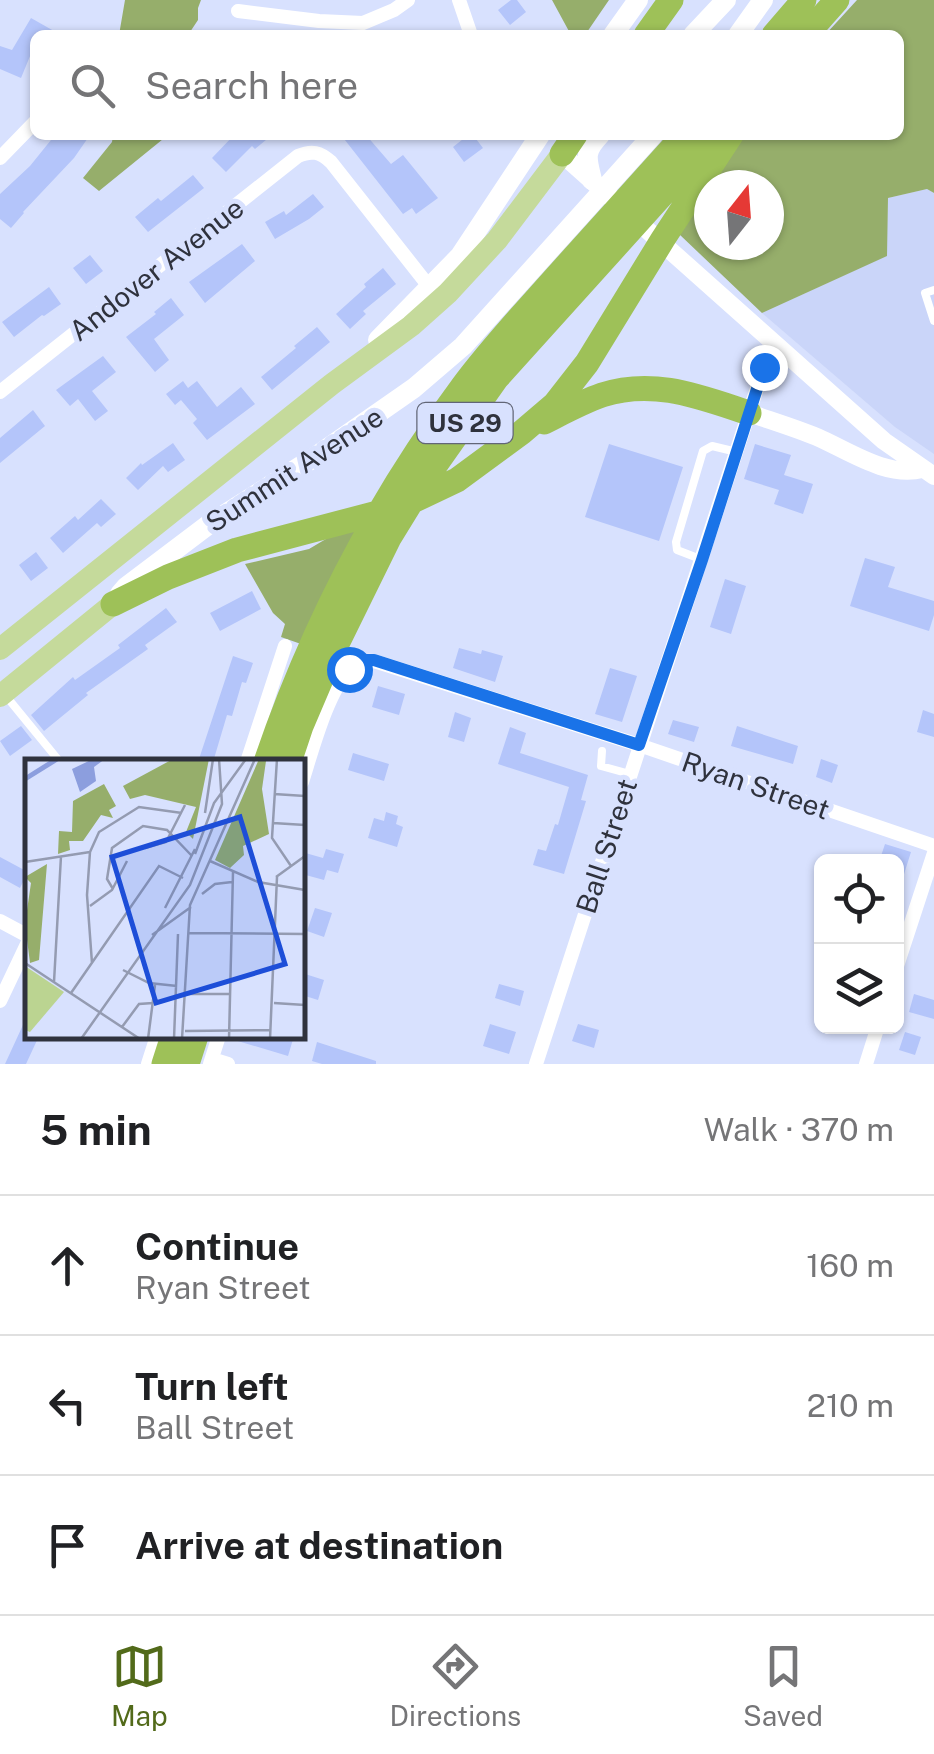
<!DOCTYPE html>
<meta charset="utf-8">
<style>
body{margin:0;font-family:"Public Sans",sans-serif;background:#f6f6f6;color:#202124}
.controls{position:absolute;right:30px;bottom:30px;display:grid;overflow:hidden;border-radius:15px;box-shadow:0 2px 8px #0004}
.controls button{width:90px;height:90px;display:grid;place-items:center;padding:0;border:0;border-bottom:2px solid #e0e0e0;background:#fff;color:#202124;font:50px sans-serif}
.compass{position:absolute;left:694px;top:170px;width:90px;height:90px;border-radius:50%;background:#fff;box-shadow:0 2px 8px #0004;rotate:17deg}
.stop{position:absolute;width:30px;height:30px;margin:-22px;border:8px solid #1a73e8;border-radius:50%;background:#fff}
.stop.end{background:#1a73e8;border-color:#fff;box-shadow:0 2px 10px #0008}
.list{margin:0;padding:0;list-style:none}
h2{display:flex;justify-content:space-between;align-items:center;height:130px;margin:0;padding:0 40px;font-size:42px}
h2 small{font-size:32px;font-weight:400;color:#757577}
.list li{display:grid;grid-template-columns:65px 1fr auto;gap:30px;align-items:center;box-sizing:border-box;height:140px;padding:0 40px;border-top:2px solid #e0e0e0}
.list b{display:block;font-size:38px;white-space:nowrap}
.list p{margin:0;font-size:32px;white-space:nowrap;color:#757577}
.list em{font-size:32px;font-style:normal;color:#757577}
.icon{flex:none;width:55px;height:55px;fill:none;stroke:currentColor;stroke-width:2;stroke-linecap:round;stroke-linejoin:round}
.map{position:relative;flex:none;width:934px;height:1064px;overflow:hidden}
.search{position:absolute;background:#fff;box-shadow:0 2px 8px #0004;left:30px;right:30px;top:30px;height:110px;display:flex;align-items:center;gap:25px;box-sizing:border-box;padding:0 35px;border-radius:15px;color:#757577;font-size:38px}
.sheet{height:550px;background:#fff}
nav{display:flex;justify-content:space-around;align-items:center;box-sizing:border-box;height:140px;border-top:2px solid #e0e0e0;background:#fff;font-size:28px;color:#757577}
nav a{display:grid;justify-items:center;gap:5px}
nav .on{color:#526a1a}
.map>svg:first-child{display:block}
.built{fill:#cad5f9}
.forest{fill:#96ae6b}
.building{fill:#b4c5fa}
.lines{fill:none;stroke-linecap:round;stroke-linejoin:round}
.service{stroke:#fff;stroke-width:8}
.minor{stroke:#fff;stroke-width:14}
.tertiary{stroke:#fff;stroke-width:18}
.secondary{stroke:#fff;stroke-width:20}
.primary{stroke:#c5da9b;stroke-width:22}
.motorway{stroke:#9ec158;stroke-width:25}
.route{stroke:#1a73e8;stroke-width:12}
.labels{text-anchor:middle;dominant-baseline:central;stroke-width:10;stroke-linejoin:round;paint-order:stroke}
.shield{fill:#d8e1fe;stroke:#626677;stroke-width:2.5}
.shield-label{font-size:25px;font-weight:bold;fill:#2f323d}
.street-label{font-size:28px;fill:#2f323d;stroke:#d8e1fe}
.inset-river{fill:none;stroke:#8c9ede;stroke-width:5}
.inset-road{fill:none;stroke:#949bb1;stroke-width:2.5}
.view{fill:#1d4ed8;fill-opacity:0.15;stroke:#1d4ed8;stroke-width:5}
.inset-edge{fill:none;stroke:#2f323d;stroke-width:5}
</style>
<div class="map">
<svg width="934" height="1064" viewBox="0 0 934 1064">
<rect width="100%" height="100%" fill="#d8e1fe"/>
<path class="built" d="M927,189L934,193V454L895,427L762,313L886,256L888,198Z"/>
<path class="forest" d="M125,0H201L198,8V20L188,35H119Z
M552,0H609L585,35H571Z
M857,0H934V193L927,189L888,198L887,256L762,313L679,234L709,189V245H769V185H712L745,135H899V35H825Z
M113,135H168L99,191L83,178L112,142Z
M359,530L301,644L281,637L285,624L273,613L245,564L309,549L331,536Z"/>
<path class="building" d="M511,0H517L526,12L510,25L498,10Z
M31,18L61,35H35V44L21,78L0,69V46L12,50Z
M55,135H90L74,158L23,212L24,213L11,228L0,219V194L30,166Z
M234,135H272L255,149L252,146L226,172L212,158Z
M341,135H366L391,164L403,155L438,198L416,214L412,208L403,214Z
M468,135H473L483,148L464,162L453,147Z
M193,175L204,188L148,232L135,217L158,198L161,201Z
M313,194L324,207L309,219L275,239L265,222L284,211L286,215Z
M242,244L255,261L205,303L189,282Z
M90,255L103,271L86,284L73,268Z
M383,268L396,284L363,311L366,314L350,329L336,314L366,287L364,284Z
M49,287L61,304L44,316L42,315L14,337L2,322Z
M171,298L184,315L154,339L169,360L155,372L126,337L156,314L154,312Z
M317,327L330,342L272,390L261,377L296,348L294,346Z
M103,356L116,372L92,391L108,411L95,421L78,399L70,406L56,390Z
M183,381L188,388L197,381L217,407L241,387L255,404L207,440L193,423L197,419L181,400L175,405L166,394Z
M33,410L45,426L0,463V438Z
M173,443L185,460L168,472L163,466L138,490L126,478L141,463L142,465Z
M609,444L683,467L659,541L585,517Z
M755,444L791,455L784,475L813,484L803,514L774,504L779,490L744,479Z
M101,499L116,514L101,527L97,523L63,553L50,538L75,516L78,520Z
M36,552L48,568L31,581L19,565Z
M865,558L895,567L888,587L934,601V615L929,631L850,606Z
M725,579L746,586L731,634L710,627Z
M252,591L261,609L220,631L210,613Z
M166,608L177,622L145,645L148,649L86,693L88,695L44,731L31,715L73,677L75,680L120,648L118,645Z
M459,648L481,654L482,650L503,656L495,682L453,668Z
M233,656L253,663L246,683L242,682L232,716L227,715L213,762H198Z
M610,668L637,676L622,722L595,714Z
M378,686L405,694L399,715L372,707Z
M923,710L934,714V737L917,732Z
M455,712L471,718L464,742L448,737Z
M673,720L699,727L694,742L668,734Z
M21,726L32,740L10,756L0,741Z
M737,726L798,746L793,764L731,746Z
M510,727L526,733L520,753L588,775L581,800L586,801L564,874L533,865L538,849L546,851L555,824L558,825L569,787L498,764Z
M353,753L389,764L384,781L348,770Z
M821,759L838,765L832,783L816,777Z
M386,812L398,816L396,824L403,827L397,847L368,838L374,818L384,821Z
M885,844L911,852L899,890H896V862H879Z
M326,849L344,854L338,873L327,870L324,880L302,874V852L323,858Z
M0,857L28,872L20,888L0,877Z
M315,908L332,913L324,937L307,931Z
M302,973L324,980L318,1000L302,995Z
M499,984L524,991L520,1006L495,998Z
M914,994L934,1000V1019L909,1012Z
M28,1014V1036H39L26,1064H5Z
M490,1024L516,1032L509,1054L483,1046Z
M578,1024L599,1030L594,1048L572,1041Z
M905,1032L921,1037L915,1055L899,1050Z
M231,1036H294L288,1056L231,1039Z
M317,1042L376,1061V1064H322L312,1061Z"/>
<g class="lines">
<path class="service" d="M934,290L925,293L934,321
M703,560L677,550L676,542L703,451L712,446L737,452
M6,696L60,762
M602,751L601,766L630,774"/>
<path class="minor" d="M459,0L471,35
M238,11L319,21L363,23L394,10L408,0
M0,158L35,122
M0,392L298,156C312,150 320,152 331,162L431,289
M247,762L285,646
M302,782C312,751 328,689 351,668C357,661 365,660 374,661L639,745L934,846
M0,921L28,936
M896,969L934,853
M0,1001L28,942
M212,1059L228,1064
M148,1064L157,1036
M210,1064L219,1036
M536,1064L764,367L777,346
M866,1064L878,1026"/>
<path class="tertiary" d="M562,154L884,441L934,476
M749,413C772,421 795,428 817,437C849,451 887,478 922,469"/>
<path class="secondary" d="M613,35L638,0
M693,35L726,0
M738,35L763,0
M592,180C587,158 583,153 600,135
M378,340L460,256L540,135
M120,594L126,587L208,525L315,457L414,388L463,346L653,135"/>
<path class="primary" d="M0,649L332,384L411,326L448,293L497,240L562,154
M0,696L113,604"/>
<path class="motorway" d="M646,35L671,0
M774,35L804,0
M806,35L837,0
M562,154L575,135
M544,422C562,413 582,402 602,395C654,378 700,397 749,413
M113,604L168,577L237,550L400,507L457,480L521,433L555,404L587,363L663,239L731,135
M266,762C312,627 378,500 463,386C492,347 525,312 557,276C599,229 642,182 684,135
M289,762L301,726L330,658L389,538L424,481L496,379L716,135
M164,1064L173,1036
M187,1064L196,1036"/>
</g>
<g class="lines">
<path class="route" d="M349,669L366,660H374L639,745L702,560L764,367"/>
</g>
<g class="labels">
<rect class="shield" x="417.5" y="403" width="95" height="40" rx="8"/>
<g class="shield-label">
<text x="465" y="423">US 29</text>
</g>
<g class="street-label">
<text transform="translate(156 269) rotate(-38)">Andover Avenue</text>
<text transform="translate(294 469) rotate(-33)">Summit Avenue</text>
<text transform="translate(756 785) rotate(19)">Ryan Street</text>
<text transform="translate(606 846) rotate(-72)">Ball Street</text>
</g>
</g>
<g transform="translate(25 759)">
<rect width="280" height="280" fill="#d8e1fe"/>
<path d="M0,207L39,233L5,273L0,271Z" fill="#bbd491"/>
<path d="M148,0H184L168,80L161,73L171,48L120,36L105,40L98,27ZM234,0H250L241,2L237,30L244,75L218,87L219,96L205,109L190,101ZM79,25L91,47L84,51L88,59L76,56L58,82H44L45,91L33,95L34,72L47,73L48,42ZM22,105L14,201L5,204L0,165L6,124L0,118Z" fill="#96ae6b"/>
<path d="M68,0H80L69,8L71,22L55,33L47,10Z" fill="#8c9ede"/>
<path class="inset-river" d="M0,20L32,0"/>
<path class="inset-road" d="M252,0L247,79L266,107M249,35L280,37M180,54L188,0M248,64L280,66M120,89L141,83L160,46M170,95L189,44L221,0M185,102L233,123L280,131M0,103L65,93M251,118L280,97M88,130L82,120L87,89L118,67L142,71L166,96M177,135L190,125L207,123M65,147L87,131L102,102M140,149L170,90M164,174L280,175M127,176L166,148M0,204L115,280M67,204L62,136L65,93L74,73L114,48L157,54M98,211L124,224L152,227M29,223L36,97M46,234L134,107L158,119M162,235H205M249,244L280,246M97,268L114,245L128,244M160,272L246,271M56,280L165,126L197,45L194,0M123,280L130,226M149,280L153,175M157,280L165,146L230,0M204,280L208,113M245,280L252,118"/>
<path class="view" d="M215,58L260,205L131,244L87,98Z"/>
<rect width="280" height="280" class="inset-edge"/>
</g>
</svg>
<div class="controls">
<button><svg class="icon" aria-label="locate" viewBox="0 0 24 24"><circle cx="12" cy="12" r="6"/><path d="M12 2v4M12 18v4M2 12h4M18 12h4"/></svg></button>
<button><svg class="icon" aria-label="layers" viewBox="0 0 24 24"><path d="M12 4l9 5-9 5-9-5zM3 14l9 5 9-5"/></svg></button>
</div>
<svg class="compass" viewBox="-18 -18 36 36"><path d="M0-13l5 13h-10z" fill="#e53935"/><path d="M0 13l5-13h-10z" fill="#757577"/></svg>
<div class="stop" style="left:349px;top:669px"></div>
<div class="stop end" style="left:764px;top:367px"></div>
<div class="search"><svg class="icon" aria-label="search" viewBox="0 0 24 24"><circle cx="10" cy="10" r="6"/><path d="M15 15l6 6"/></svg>Search here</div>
</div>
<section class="sheet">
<h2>5 min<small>Walk · 370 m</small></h2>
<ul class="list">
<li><svg class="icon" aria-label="ahead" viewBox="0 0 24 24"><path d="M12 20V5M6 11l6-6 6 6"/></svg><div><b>Continue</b><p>Ryan Street</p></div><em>160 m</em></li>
<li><svg class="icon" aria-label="left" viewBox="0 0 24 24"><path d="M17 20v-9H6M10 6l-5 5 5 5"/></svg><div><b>Turn left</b><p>Ball Street</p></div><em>210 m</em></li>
<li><svg class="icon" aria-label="arrive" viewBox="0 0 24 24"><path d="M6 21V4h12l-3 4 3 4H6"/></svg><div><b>Arrive at destination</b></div></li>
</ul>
</section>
<nav>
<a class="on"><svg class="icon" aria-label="map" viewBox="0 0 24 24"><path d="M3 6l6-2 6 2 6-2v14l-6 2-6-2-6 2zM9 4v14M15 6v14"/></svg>Map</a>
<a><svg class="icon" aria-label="directions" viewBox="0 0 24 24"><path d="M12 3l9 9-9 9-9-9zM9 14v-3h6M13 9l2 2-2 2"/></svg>Directions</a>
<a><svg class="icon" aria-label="saved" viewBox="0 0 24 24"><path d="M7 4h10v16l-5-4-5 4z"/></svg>Saved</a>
</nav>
